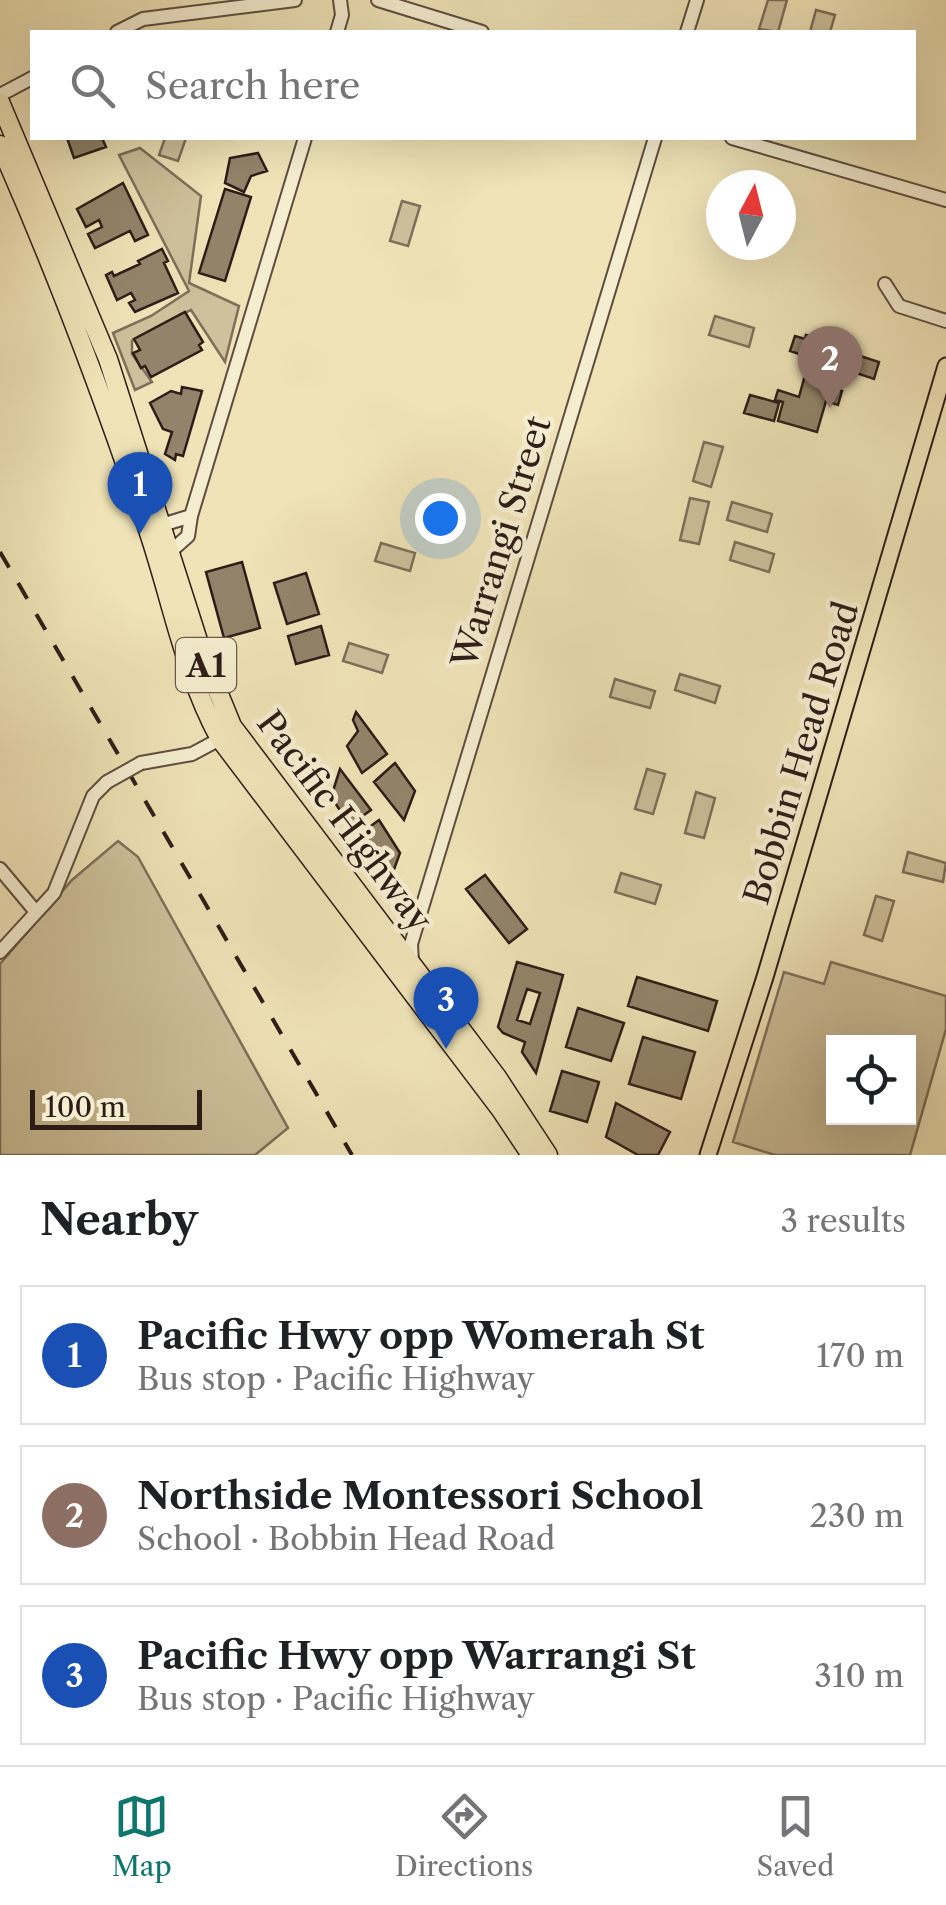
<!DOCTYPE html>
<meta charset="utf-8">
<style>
body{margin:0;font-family:"Libre Caslon Text",serif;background:#f2f2f2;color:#202124}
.controls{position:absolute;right:30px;bottom:30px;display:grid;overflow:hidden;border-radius:0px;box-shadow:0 10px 40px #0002}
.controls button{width:90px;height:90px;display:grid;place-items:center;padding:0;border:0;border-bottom:2px solid #e0e0e0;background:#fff;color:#202124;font:50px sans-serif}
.compass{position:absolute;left:706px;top:170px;width:90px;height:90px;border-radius:50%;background:#fff;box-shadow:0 10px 40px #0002;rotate:7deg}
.scale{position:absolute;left:30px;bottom:25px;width:172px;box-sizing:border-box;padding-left:10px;border:5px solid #2e1d17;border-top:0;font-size:28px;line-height:35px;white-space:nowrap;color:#2e1d17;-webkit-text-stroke:8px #f5edd0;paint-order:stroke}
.you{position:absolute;left:440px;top:518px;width:35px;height:35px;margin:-25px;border:8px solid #fff;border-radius:50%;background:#1a73e8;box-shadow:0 0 0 15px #1a73e833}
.badge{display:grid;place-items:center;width:65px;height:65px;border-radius:50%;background:#0f766e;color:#fff;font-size:32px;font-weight:700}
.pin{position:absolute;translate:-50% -82px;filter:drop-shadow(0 2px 5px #0008)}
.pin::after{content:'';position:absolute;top:52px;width:35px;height:30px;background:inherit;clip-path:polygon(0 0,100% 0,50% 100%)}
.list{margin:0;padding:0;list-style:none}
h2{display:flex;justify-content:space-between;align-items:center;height:130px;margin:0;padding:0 40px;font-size:42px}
h2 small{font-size:32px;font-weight:400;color:#757577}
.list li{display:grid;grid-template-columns:65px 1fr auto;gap:30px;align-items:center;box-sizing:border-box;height:140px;margin:0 20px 20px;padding:0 20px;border:2px solid #e0e0e0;border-radius:0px}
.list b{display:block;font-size:38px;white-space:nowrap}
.list p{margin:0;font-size:32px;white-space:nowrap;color:#757577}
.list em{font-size:32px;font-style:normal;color:#757577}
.icon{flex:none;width:55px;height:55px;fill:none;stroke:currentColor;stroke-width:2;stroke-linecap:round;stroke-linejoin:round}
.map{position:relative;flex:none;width:946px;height:1155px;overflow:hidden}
.search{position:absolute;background:#fff;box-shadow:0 10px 40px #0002;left:30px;right:30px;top:30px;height:110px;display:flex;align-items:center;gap:25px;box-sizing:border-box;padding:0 35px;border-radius:0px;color:#757577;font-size:38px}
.sheet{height:610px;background:#fff}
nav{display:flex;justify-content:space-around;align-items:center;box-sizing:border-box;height:140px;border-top:2px solid #e0e0e0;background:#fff;font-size:28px;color:#757577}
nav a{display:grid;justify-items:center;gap:5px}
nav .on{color:#0f766e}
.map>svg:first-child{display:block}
.green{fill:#cec19c;stroke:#7e6f5a;stroke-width:2.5;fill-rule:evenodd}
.building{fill:#92846a;stroke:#2e1d17;stroke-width:2.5;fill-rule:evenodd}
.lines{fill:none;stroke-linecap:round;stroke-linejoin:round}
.minor-casing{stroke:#5e4e3f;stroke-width:16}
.major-casing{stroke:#2e1d17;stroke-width:19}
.highway-casing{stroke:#2e1d17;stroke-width:21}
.minor{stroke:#f5edd0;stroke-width:12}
.major{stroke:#efe3b7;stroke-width:15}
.highway{stroke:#efe3b7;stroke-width:18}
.rail{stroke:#2e1d17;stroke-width:4;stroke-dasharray:18 18;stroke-linecap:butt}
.minor-bridge-casing{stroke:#5e4e3f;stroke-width:16;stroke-linecap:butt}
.minor-bridge{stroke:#f5edd0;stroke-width:12}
.labels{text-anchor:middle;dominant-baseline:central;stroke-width:9;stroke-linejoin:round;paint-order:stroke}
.shield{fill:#f5edd0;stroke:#6a5b4e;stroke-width:2.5}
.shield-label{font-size:32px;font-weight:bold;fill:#2e1d17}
.street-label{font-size:35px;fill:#2e1d17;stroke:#f5edd0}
</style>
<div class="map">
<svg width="946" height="1155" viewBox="0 0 946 1155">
<rect width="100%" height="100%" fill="#efe3b7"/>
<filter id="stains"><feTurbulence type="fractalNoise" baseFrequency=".002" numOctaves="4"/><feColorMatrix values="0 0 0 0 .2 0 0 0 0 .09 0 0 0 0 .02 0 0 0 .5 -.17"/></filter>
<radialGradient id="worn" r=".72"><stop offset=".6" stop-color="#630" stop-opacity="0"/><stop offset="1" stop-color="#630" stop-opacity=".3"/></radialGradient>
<path class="green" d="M768,0H787L778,32L759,29Z
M816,10L835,15L830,32H810Z
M165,138H186L178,161L159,155Z
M140,148L201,196L189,283L239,306L225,362L191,310L132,341V354L152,382L135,390L113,333L151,316L189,291L119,155Z
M402,201L420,206L408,246L390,241Z
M715,316L754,328L749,347L709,335Z
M704,442L723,447L711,487L693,481Z
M690,498L709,502L699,544L680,540Z
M732,502L772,514L767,532L727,520Z
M735,542L774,554L769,572L730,560Z
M381,543L415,553L410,571L375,561Z
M349,643L388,655L382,673L343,661Z
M680,674L720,686L715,703L675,690Z
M615,679L655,691L650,708L610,697Z
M647,769L665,774L653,814L635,809Z
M696,792L715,798L704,838L685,833Z
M118,841L138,857L288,1128L255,1155H0V964L72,880Z
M908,852L946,863L943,882L903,872Z
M621,873L661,885L655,904L615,892Z
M876,896L894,901L882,941L864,935Z
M831,962L946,996V1029L910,1155H775L733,1142L784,972L824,984ZM834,1042H908V1118H834Z"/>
<path class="building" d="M67,138H102L106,147L74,158Z
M258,153L267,171L251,176L244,192L225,183L230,158Z
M123,183L148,235L135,241L130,231L95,248L88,234L102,227L99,220L86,227L77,209Z
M225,189L251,197L225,281L199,273Z
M162,249L168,261L164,263L178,293L135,312L129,303L135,300L131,293L117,300L106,275L112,272L114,276L140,264L138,261Z
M185,312L203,342L199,345L202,350L151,377L145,366L141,368L133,353L140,350L134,339Z
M806,335L856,350L854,354L879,362L874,379L790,351L795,336L805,339Z
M805,375L836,384L834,388L842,391L838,405L826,401L817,432L778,421L783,402L775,400L778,390L799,397Z
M182,387L202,391L183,456L176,454L175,460L165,454L172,432L163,429L150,403L171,391L181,394Z
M750,395L779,403L774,421L744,413Z
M242,562L260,628L224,638L206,572Z
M306,573L319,614L287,624L274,583Z
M321,626L329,655L296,664L288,636Z
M356,712L387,754L362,773L347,746L358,731L353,720Z
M395,763L415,791L404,820L374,782Z
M340,769L371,810L350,825L331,797Z
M379,820L400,853L392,875L380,860L377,862L357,836Z
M485,875L527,929L509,943L466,889Z
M517,962L563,975L536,1073L522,1052L525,1042L503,1033L498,1027ZM527,989L540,993L530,1024L517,1020Z
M637,977L717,1001L708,1031L628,1006Z
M578,1008L624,1023L611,1061L566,1047Z
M643,1037L695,1052L681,1099L629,1084Z
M562,1071L599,1082L587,1122L550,1111Z
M616,1103L670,1132L658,1155H638L606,1137Z"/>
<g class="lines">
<defs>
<path id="minor" d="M378,0L482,32
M117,32L143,19L295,0
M337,32L342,15L340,0
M687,32L697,0
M0,95L32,78
M732,138L946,200
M885,284L899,306L946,321
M162,525L191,516
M170,552L188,536L191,516L305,138
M141,763L192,754L220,739
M0,869L36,912
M0,952L54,893L93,796L107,782
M412,962L411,944L655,138"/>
<path id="major" d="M708,1155L765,977L946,366"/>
<path id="highway" d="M0,102L108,359L201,650L232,726L497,1077L548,1155
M0,145C56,271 104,399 148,530C172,601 184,673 220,739L501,1110L531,1155"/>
</defs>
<use href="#minor" class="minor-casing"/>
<use href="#major" class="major-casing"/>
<use href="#highway" class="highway-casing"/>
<use href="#minor" class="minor"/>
<use href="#major" class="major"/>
<use href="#highway" class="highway"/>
<path class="rail" d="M0,552L352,1155"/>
<defs>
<path id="minor-bridge" d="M107,782L141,763"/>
</defs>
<use href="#minor-bridge" class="minor-bridge-casing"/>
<use href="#minor-bridge" class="minor-bridge"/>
</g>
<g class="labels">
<rect class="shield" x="176" y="638" width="60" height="54" rx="8"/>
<g class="shield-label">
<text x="206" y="665">A1</text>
</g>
<g class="street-label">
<text transform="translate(501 542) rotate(-73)">Warrangi Street</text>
<text transform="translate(801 753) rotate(-73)">Bobbin Head Road</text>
<text transform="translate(345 821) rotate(53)">Pacific Highway</text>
</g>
</g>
<rect width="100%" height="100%" filter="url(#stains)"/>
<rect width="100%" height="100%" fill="url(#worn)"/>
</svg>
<div class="controls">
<button><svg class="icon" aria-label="locate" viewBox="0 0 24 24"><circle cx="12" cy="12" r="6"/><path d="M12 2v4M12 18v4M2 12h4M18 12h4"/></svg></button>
</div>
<svg class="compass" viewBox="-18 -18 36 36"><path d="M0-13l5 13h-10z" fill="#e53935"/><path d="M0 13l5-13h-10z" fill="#757577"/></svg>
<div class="scale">100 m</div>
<div class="you"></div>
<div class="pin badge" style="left:140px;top:534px;background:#1a4fb4">1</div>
<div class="pin badge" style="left:830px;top:408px;background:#8d6e63">2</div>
<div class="pin badge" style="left:446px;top:1049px;background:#1a4fb4">3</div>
<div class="search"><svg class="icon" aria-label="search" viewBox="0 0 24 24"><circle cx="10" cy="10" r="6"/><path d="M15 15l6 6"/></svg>Search here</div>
</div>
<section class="sheet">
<h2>Nearby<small>3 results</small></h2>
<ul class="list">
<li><span class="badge" style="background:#1a4fb4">1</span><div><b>Pacific Hwy opp Womerah St</b><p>Bus stop · Pacific Highway</p></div><em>170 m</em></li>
<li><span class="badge" style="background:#8d6e63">2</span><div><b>Northside Montessori School</b><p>School · Bobbin Head Road</p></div><em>230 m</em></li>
<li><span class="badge" style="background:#1a4fb4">3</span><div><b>Pacific Hwy opp Warrangi St</b><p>Bus stop · Pacific Highway</p></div><em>310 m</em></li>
</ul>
</section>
<nav>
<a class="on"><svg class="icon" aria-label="map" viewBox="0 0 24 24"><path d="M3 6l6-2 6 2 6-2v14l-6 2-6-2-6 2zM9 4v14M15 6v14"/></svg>Map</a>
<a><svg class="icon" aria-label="directions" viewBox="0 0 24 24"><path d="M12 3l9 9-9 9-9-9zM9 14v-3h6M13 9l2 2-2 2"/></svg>Directions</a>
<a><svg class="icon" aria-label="saved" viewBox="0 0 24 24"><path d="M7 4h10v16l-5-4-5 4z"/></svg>Saved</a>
</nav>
